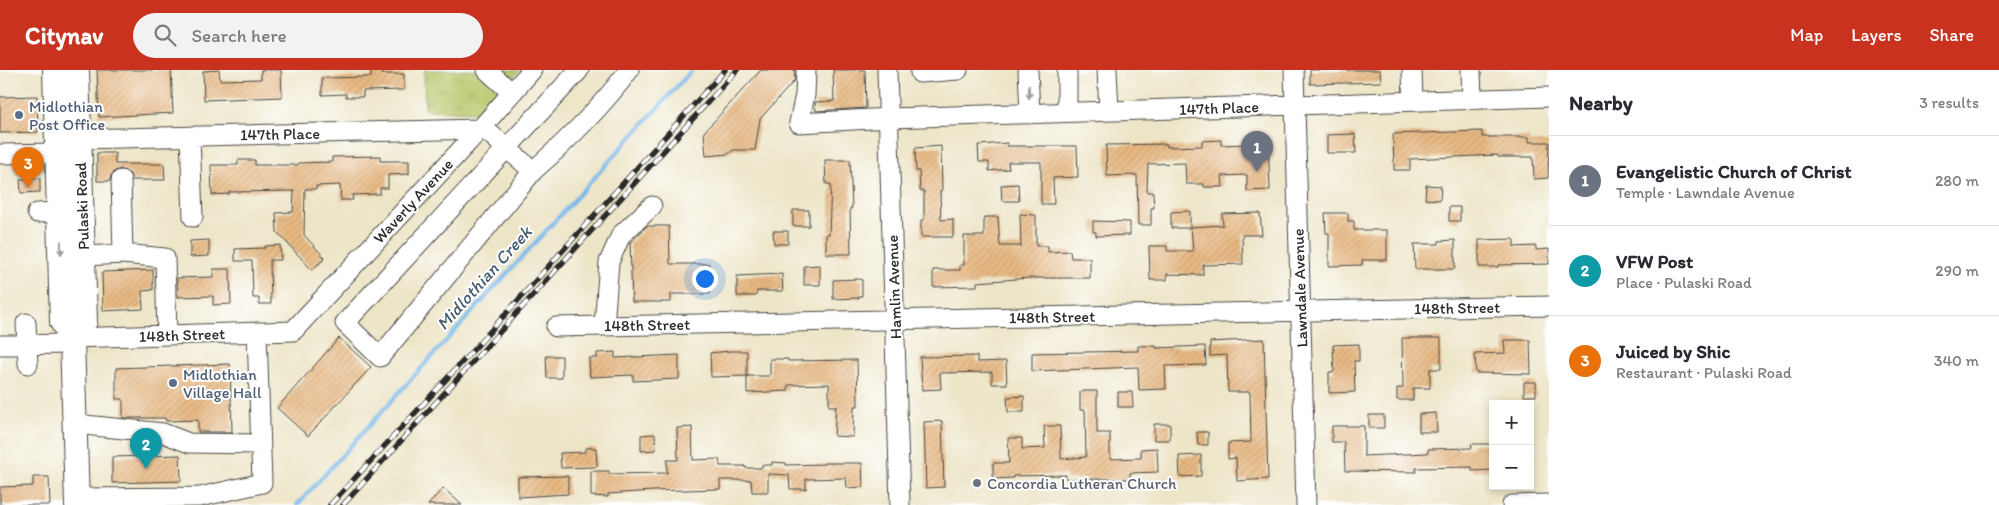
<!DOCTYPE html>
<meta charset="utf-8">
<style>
body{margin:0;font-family:Itim,sans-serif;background:#f2f2f3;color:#2b2b33}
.controls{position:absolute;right:15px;bottom:15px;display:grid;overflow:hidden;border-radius:0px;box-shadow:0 2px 8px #0003}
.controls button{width:45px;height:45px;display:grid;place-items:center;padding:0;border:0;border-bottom:1px solid #e1e1e2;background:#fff;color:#2b2b33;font:25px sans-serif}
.you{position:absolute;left:704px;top:208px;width:18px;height:18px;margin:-12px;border:4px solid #fff;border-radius:50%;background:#1a73e8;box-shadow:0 0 0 8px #1a73e833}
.badge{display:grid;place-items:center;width:32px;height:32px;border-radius:50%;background:#c8321e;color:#fff;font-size:16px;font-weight:700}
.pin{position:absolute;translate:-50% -41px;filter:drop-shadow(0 1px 2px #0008)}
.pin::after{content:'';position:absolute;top:26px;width:18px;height:15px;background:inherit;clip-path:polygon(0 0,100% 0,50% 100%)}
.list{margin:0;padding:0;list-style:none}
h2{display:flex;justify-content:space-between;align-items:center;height:65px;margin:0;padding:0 20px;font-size:21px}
h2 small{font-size:16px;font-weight:400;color:#7c7c81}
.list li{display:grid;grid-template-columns:32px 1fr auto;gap:15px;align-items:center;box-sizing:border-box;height:90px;padding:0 20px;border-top:1px solid #e1e1e2}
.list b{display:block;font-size:19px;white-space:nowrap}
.list p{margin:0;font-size:16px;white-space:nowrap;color:#7c7c81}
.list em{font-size:16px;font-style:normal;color:#7c7c81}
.icon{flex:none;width:28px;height:28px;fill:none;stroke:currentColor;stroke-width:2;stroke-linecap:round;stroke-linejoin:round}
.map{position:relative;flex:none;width:1549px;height:435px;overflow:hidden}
header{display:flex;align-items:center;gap:30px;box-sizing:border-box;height:70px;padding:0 25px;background:#c8321e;color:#fff}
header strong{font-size:24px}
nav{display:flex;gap:28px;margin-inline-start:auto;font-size:18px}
.search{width:350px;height:45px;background:#f2f2f3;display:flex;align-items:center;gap:12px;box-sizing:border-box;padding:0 18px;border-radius:28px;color:#7c7c81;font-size:19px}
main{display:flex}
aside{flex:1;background:#fff}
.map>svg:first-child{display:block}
.park{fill:url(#park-tufts);stroke:#70784a}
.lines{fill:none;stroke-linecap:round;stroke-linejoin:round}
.stream{stroke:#75b7ea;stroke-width:4}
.building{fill:url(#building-hatch)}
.minor-casing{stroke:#484742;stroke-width:21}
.major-casing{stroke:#484742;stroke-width:26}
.minor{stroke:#fff;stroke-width:19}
.major{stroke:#fff;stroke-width:24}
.rail-casing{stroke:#2b2b2b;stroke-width:5.5}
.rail{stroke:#fff;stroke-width:4;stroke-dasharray:11;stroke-linecap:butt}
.oneway{fill:#a0a0a0}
.service-dot{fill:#5c6f8a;stroke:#fff;stroke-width:2}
.worship-dot{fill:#6b7280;stroke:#fff;stroke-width:2}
.labels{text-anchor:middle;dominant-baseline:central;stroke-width:4;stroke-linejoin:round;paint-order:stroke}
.service-label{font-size:16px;fill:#4e5e75;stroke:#fff;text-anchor:start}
.street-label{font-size:16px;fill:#2b2b2b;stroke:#fff}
.worship-label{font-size:16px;fill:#5b616d;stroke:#fff;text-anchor:start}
.water-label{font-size:18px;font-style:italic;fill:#455c6e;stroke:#fff}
</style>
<header>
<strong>Citynav</strong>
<div class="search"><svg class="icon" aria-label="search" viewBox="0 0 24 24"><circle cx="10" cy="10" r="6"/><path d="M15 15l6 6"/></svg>Search here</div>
<nav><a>Map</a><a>Layers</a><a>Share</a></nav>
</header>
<main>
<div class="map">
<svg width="1549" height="435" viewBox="0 0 1549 435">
<defs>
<pattern id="park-tufts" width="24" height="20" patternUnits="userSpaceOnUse" patternTransform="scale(1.25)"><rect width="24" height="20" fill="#b6c668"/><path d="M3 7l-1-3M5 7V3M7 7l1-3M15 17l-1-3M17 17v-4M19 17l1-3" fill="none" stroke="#9daa5a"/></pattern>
<pattern id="building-hatch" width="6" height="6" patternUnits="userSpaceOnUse" patternTransform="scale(1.25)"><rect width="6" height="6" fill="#e8b983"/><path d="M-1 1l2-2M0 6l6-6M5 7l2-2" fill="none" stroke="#c79f71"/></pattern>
</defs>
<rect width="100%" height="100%" fill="#fff"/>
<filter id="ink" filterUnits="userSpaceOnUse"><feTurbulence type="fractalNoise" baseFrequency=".02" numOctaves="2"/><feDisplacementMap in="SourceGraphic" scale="10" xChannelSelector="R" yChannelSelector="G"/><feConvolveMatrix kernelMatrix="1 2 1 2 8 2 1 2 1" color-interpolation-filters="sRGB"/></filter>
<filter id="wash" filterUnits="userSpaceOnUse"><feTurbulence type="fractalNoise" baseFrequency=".0096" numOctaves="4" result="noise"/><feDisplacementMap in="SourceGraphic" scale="20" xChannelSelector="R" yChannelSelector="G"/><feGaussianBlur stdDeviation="1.12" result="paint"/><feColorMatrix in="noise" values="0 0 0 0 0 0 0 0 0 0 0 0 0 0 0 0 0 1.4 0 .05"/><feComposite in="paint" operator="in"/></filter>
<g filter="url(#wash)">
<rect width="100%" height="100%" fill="#ede5c7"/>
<path class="park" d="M424,0H520L484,42L425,40Z"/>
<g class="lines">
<path class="stream" d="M297,435L692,0"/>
</g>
<g id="blocks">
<path class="building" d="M97,0H171L173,43L99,47Z
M219,0L220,10L261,9V0H281L282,27L204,30L203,1Z
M371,0H382V4H404V20L363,21V27H346V24L322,25V8L371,7Z
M761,0H795L794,11L760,49L755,80H733L728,84L706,86L704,62Z
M833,0H865L866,38L816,41L815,32L834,31Z
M1310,0H1380L1381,12L1310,14Z
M37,26L38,62L0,63V27Z
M1482,61V67H1529V72H1549L1548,108L1534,109L1533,87H1498V85L1410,89V100H1394L1393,64Z
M1355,64L1356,83H1327V65Z
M1247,67H1268L1270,120L1247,121V105L1222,106L1223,117H1204V114H1186L1185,93L1148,94L1147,122H1153L1154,138H1151V155H1138L1137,105L1107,106L1106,75L1167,74V77L1202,76V71L1221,70V75L1247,74Z
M1007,73V76H1077L1078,107L1053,108L1054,134H1041V92H1008L1009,99L989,101V92H979L978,75Z
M941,76L942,120L940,121L941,150L953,149V167H921V150H924V121H920L919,101H916L915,78Z
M97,83H115V94H164L165,110H132L130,104L121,99L115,101L111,105L110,111H97Z
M380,86V91H409V104L388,105V118H380V124L352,125L353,130H341L340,115L316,116V119H305L304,165L325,188L312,200L277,162L276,143L293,142L294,121L229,122V124L212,125L211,95H238V90H255V95H298V93L332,92V87Z
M825,90H850L852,138H850L851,184H826V164H829L831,114H826Z
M40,108V122L21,123L20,109Z
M1018,114L1019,131H1002L1001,115Z
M1426,115L1441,116L1440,130L1425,129Z
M1449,137H1460V151H1449Z
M793,140H809V156H793Z
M1190,141V158H1171V142Z
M1260,143L1262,165H1242L1243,194L1203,195V205L1167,204V210H1150L1149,176H1167V181H1193L1191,157L1223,155L1222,144Z
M1325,143H1348V151H1354V160H1387V190H1362V195L1329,196V163H1326Z
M1020,144L1036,145V176H1048V182L1070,181L1071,188H1090V208H1030L977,212V216L933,217V200H960V195H964V166H984V147H998L1000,176H1021Z
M1093,151L1130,152V165L1096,166V162H1093Z
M647,156H669L670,194H709L710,224H671V232H632L630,173Z
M773,161H788V174H774Z
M1514,169V177L1536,176V180L1549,179V194L1498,195V197H1479V170Z
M209,170V186L190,187V171Z
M1455,170V199H1415L1414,174H1439V171Z
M280,175L281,190H270L271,234H259V228H253L252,191H235V179L265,178V176Z
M820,195V215H804V196Z
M213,199H230L231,234L213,235V226L178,227L177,208L213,207Z
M153,200V220L142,221L143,239L103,241L102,202Z
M782,204L783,221H757L756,226H737V206Z
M858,209L862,210V226H859V228L833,229V210Z
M339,268L371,297L308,366L277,338Z
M1402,268H1441V299H1430V318H1413V330H1397V318H1403Z
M1264,269L1268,409L1237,411L1236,388L1228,389V373L1251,372L1250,322H1228L1227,285L1210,286V272Z
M1504,270H1530L1531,304L1476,303L1475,284L1505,283Z
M1359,274V291H1354L1355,322L1329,323V302H1334L1333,275Z
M1138,276H1156V278L1205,276L1206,295L1165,296L1166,319L1139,320L1138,297L1032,301V283L1138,281Z
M730,281H747V306L711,307L710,283Z
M615,282V288L679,285V309L633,311V305L590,307L589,288H597V283Z
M546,286H562V308H547Z
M977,286V292L1006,291L1007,314H992V302L940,303L941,319L922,320L920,287Z
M770,289H788V291L857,290L858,336H854L853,367L834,366L836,336H829V314L788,315V321L747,323V306H770Z
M230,294L232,362H198V350L166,351L165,348H123V329H116V298Z
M1524,312H1536V326H1524Z
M1080,321H1097V363H1110V389L1141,388V379L1157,378L1158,402L1130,403V409H1066V405L1013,406V408L993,409V393H1009L1008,368H1022V379L1045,378L1044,356H1060L1061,389L1086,387L1085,340H1080Z
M1118,322H1132L1133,337H1118Z
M1024,326V342H1008L1007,327Z
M1436,343L1437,362H1419V344Z
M1369,345H1384V358H1369Z
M942,351L944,417L926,418L924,352Z
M1154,354H1170V370H1154Z
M1332,356H1364V386L1428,383V379L1472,378L1471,374H1493V400L1472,401V397L1416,398V402L1345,401L1344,372H1332Z
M692,357L693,390L719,389L720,396H745V398H761L762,395H772V392L786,393V395L824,394V393H862L863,417L847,418L846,408L806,409V419H790L789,405L768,404V422H752L751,410H720V419L653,421L608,424V427L591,426V401H609V404L667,403V390H678L677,358Z
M1197,362H1208V375H1198Z
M655,364L656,380L641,381V365Z
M585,378H596L597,397L561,398L560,383L585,382Z
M180,385L181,411L112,413V387Z
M1201,385V406L1180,407L1179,386Z
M568,406V424L518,427V407Z
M33,407H49L50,435H0V417L33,416Z
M443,418L462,435H428Z"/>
</g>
</g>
<g filter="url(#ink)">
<use href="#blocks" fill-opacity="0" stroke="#484742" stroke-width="1"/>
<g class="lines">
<defs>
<path id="minor" d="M487,0L512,23
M806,0L805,25L799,53L889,48L1549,27
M887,0L900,435
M920,0V3L958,0
M1028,0L1030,44
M1067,0V42
M1107,0L1109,41
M1294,0L1306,435
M1412,0L1413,31
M1471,0L1472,29
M482,57L533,101L380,287L345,253L579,0
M190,66L193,147
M80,69L480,59
M0,84L58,83
M533,101C568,70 601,38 629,0
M121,110L123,184L165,188L167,265
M37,143L59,142
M84,186L123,184
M26,253L28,294
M604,256L609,192L621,165L652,136
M556,257L1549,236
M72,268L293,261L482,57L532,0
M0,275L72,274
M75,354L163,363L189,373L260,374
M77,428L200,427L262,413L257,262
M1512,435L1549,434"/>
<path id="major" d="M55,0L62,252L72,268L77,435
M72,268L85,251L77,0"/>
</defs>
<use href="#minor" class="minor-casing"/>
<use href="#major" class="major-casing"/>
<use href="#minor" class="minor"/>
<use href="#major" class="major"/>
<defs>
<path id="rail" d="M330,435L476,277L725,0
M343,435L737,0"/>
</defs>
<use href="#rail" class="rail-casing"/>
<use href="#rail" class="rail"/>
</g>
<defs><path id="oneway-solid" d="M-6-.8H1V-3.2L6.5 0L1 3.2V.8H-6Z" transform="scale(1.25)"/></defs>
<g class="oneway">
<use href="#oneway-solid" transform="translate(1029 22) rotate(88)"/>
<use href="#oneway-solid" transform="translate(61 178) rotate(89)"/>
</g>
</g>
<g class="service-dot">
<circle cx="19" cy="45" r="5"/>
<circle cx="173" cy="313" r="5"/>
</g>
<circle class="worship-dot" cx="977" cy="413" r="5"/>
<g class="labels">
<g class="service-label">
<text x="29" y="36">Midlothian<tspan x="29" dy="18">Post Office</tspan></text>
<text x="183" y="304">Midlothian<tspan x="183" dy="18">Village Hall</tspan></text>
</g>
<g class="street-label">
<text transform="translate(1219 38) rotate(-2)">147th Place</text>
<text transform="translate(280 64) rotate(-1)">147th Place</text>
<text transform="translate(413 131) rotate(-47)">Waverly Avenue</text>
<text transform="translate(82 136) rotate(-92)">Pulaski Road</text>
<text transform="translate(894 217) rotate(-92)">Hamlin Avenue</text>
<text transform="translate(1300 218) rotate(-92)">Lawndale Avenue</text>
<text transform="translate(1457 238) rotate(-1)">148th Street</text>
<text transform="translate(1052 247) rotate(-1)">148th Street</text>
<text transform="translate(647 255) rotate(-1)">148th Street</text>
<text transform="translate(182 265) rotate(-2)">148th Street</text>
</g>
<g class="worship-label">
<text x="987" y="413">Concordia Lutheran Church</text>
</g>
<g class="water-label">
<text transform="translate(484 208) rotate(-48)">Midlothian Creek</text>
</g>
</g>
</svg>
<div class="controls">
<button>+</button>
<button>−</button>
</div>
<div class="you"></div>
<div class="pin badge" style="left:1257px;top:102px;background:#6b7280">1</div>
<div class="pin badge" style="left:146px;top:399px;background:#0f9aa8">2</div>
<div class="pin badge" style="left:28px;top:118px;background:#e8710a">3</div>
</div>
<aside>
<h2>Nearby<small>3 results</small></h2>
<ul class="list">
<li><span class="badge" style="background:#6b7280">1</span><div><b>Evangelistic Church of Christ</b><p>Temple · Lawndale Avenue</p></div><em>280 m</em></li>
<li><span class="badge" style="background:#0f9aa8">2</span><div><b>VFW Post</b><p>Place · Pulaski Road</p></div><em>290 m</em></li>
<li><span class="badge" style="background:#e8710a">3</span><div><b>Juiced by Shic</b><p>Restaurant · Pulaski Road</p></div><em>340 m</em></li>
</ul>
</aside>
</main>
